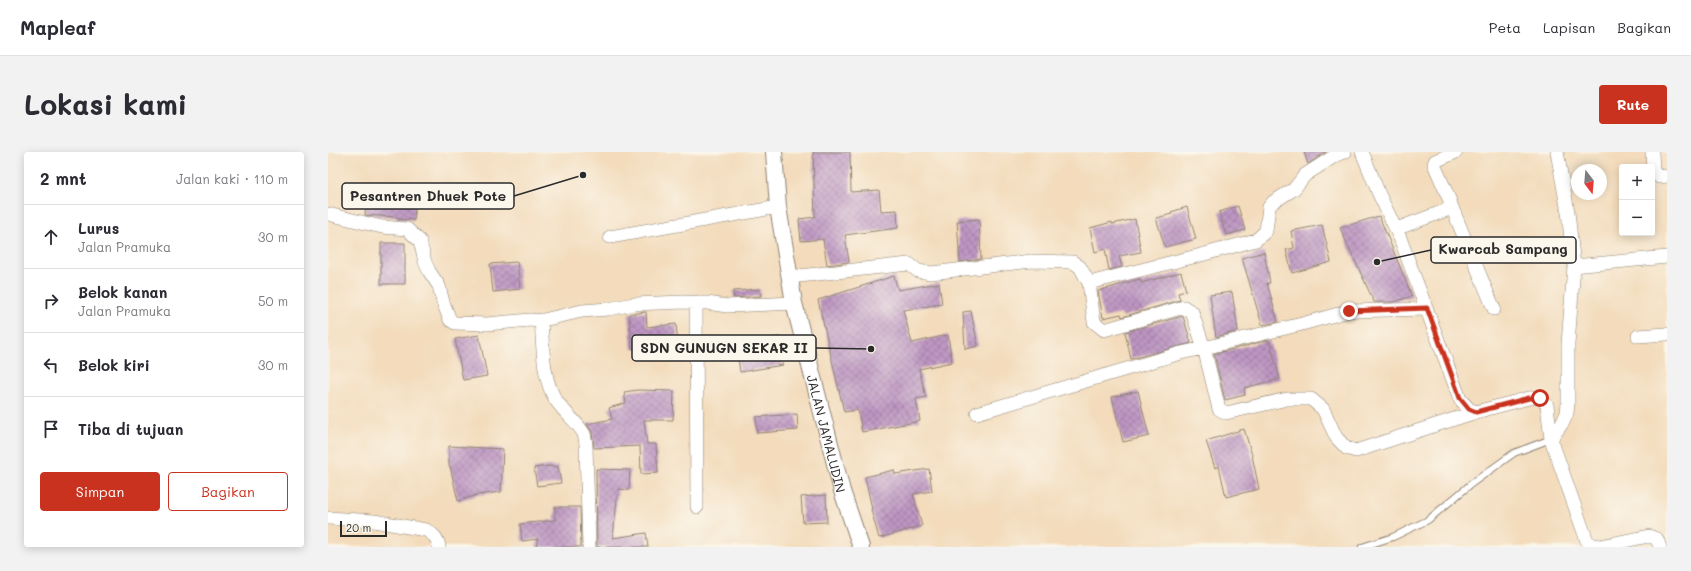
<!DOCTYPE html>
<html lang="id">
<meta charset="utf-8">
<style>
body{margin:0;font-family:Mali,sans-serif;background:#f2f2f3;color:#2b2b33}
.controls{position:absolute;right:12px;top:12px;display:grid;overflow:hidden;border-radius:4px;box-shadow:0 2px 10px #0003}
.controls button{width:36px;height:36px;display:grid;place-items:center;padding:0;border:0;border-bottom:1px solid #e1e1e2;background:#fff;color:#2b2b33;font:20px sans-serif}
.compass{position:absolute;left:1243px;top:12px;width:36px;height:36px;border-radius:50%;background:#fff;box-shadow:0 2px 10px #0003;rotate:164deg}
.scale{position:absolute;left:12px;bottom:10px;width:47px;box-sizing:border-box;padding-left:4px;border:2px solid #2b2b2b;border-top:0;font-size:11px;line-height:14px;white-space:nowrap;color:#2b2b2b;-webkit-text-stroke:3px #fbf7ec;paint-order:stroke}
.stop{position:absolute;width:12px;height:12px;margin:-9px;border:3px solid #c8321e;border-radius:50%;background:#fff}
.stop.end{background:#c8321e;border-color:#fff;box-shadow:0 1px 4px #0008}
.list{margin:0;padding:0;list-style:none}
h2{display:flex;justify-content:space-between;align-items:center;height:52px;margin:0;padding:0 16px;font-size:17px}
h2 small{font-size:13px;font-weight:400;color:#7c7c81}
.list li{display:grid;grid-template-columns:26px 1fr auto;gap:12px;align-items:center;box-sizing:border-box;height:64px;padding:0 16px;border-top:1px solid #e1e1e2}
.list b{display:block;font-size:15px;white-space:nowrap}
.list p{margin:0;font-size:13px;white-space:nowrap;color:#7c7c81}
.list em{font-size:13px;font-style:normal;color:#7c7c81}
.actions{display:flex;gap:8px;padding:12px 16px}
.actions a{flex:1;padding:9px 0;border:1px solid #c8321e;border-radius:4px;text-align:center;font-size:14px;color:#c8321e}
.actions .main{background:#c8321e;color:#fff}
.icon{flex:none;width:22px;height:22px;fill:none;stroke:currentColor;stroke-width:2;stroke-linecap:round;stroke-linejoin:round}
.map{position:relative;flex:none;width:1339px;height:395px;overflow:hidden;border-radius:4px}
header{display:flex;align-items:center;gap:24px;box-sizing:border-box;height:56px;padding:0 20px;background:#fff;border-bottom:1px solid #e1e1e2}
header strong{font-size:19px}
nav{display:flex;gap:22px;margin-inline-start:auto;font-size:14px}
.intro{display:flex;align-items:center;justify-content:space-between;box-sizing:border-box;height:96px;padding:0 24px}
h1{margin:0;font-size:28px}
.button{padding:10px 18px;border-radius:4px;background:#c8321e;color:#fff;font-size:14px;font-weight:700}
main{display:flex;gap:24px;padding:0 24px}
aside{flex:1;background:#fff;border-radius:4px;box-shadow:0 2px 10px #0003}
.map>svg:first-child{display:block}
.building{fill:url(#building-cross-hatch)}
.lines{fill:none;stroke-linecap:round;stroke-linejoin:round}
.service-casing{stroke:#8f8373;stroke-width:8}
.minor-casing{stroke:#8f8373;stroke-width:14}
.tertiary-casing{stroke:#8f8373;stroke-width:18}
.service{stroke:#fff;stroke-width:6}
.minor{stroke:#fff;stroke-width:13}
.tertiary{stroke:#fff;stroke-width:16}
.route{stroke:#c8321e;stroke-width:5}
.labels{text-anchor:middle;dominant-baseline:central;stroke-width:4;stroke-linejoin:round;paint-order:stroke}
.street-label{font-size:13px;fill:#2b2b2b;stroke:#fbf7ec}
.leader{fill:none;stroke:#2b2b2b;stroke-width:1.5}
.callout-dot{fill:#2b2b2b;stroke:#fbf7ec;stroke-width:1.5}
.callout{fill:#fbf7ec;stroke:#2b2b2b;stroke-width:1.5}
.callout-label{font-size:14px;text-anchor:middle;font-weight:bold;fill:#2b2b2b}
</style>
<header>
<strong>Mapleaf</strong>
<nav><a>Peta</a><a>Lapisan</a><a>Bagikan</a></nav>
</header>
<div class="intro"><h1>Lokasi kami</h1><a class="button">Rute</a></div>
<main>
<aside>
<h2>2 mnt<small>Jalan kaki · 110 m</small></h2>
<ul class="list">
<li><svg class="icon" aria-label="ahead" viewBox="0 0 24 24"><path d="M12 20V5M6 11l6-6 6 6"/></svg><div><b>Lurus</b><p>Jalan Pramuka</p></div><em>30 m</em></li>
<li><svg class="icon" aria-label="right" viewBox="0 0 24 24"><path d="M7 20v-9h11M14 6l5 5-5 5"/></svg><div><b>Belok kanan</b><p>Jalan Pramuka</p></div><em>50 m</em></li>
<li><svg class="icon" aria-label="left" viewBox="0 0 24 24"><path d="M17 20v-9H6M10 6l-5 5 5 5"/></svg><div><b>Belok kiri</b></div><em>30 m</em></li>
<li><svg class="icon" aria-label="arrive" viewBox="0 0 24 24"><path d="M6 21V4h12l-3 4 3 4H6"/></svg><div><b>Tiba di tujuan</b></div></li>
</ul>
<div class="actions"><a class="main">Simpan</a><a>Bagikan</a></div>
</aside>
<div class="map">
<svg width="1339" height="395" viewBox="0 0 1339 395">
<defs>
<pattern id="building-cross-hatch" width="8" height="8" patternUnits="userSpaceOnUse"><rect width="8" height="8" fill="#be96c3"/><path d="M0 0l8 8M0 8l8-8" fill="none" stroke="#9b7b9f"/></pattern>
</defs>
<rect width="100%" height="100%" fill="#fbf7ec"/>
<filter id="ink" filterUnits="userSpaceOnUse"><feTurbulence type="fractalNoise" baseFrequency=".025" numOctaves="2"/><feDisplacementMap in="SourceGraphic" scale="8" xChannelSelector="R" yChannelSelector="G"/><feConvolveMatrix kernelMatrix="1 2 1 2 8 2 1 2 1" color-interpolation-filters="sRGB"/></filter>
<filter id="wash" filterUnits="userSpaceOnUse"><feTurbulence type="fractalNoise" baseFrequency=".012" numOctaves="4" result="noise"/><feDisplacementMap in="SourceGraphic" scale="16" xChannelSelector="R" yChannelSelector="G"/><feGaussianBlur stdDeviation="0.9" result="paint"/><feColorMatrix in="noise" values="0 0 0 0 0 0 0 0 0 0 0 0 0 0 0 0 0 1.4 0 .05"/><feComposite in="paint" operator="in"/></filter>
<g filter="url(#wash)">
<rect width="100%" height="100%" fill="#f3dbbb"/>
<g id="blocks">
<path class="building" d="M485,0H522L523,40L551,38L553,59L569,58L570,76L517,83L521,110L499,113L495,87L473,89L471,67L487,65Z
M976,0H998L980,12Z
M39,35L60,36V40L88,42L86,68L69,67V65L37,63Z
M910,54L917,78L898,83L891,60Z
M859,55L868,87L837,95L828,66L844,62L843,60Z
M1051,64L1084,144L1066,150H1046L1012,76Z
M651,67L653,107L632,110L629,69Z
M807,67L813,100L791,104L794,115L781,118L777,97L767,100L762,76L784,70V72Z
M994,73L1003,110L964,121L958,98L966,96L963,79Z
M53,91H77V132H53Z
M936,100L942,131H939L950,170L934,173L914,106Z
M189,110L192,137L165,140L162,112Z
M853,120L858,139L850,141L852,148L794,165L793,162L775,166L770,139L812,127L813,131Z
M566,124L570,138L611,131L614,152L575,158L584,191L620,183L624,210L591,217L598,245L588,247L592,269L534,280L530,258L516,260L490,148Z
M432,137L433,144L406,146L405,139Z
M904,140L910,179L888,185L882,143Z
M643,159L650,194L637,197L635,160Z
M318,160L319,175L348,172L350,192L304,197L301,162Z
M855,164L863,191L803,207L797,180Z
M151,183L159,224L135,228L127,187Z
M450,185L455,213L412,220L408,192Z
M941,188L952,227L916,236L917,243L897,248L886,202Z
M310,238L346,239L345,268H316L319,292H328L330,321L313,322L312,294L266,296L264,280L259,272L284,267L281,256L298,251L296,240Z
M810,239L821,284L795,290L784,245Z
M469,262L470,278L429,281L428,265Z
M916,277L924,303L931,337L898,345L891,314L887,316L878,289Z
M121,294L175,297L173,340L149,343L130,349L122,314H121Z
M220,314L230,315L233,331L209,334L206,316Z
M268,317L302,318L301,338L290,337L285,386L318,381L320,395H269Z
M601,317L604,339L585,342L594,374L551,386L543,358L544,357L537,325L566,318L567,322Z
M498,343L499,370L475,371L473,345Z
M227,355H252L253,395H208L210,387L194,389L192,372L227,368Z"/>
</g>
</g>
<g filter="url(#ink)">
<use href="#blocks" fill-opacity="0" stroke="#8f8373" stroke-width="1"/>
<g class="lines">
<defs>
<path id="service" d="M1034,395L1065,385L1100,368L1143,332L1186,301L1223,287"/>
<path id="minor" d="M1034,0L1051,42L1072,86L1132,247L1141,257L1148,260L1201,246L1212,245L1219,253L1223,287L1259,389L1265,393L1272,394L1321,384L1329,387L1332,395
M1324,0L1325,19L1331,25L1339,24
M1123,53L1166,157
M0,62L54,75L79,77L92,89L97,110L101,119L111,134L115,150L122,168L127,171L159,172L202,168L211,169L254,159L280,157L306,152L355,150L379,151L399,154L466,151
M1068,77L1119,58L1123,53L1122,49L1106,12L1107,9L1128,0
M282,85L450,55
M1246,114L1339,105
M462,125L581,112L590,119L603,121L703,109L745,110L752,115L761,131L766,170L776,178L856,155L864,160L876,196L974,172L1021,159L1099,157
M761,131L873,103L928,88L938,79L941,55L945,50L966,37L977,23L1008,3L1017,0
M368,150L369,355
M213,168C215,191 214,219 224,241C231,258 248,267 256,282C257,286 258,291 258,294L261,395
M1310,184L1339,182
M649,261L853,201L876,196L891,257L898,261L959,247H983L995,257L1008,285L1018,296L1028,299L1148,260
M1223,287L1235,270L1239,261L1240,251V192L1246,114L1240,60L1229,0
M0,366L46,369L98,378C105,382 110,386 111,395"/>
<g id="tertiary">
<path id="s1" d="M446,0L450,55L466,151L514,339L533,395"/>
</g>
</defs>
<use href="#service" class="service-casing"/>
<use href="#minor" class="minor-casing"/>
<use href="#tertiary" class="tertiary-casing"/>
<use href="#service" class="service"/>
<use href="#minor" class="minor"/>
<use href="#tertiary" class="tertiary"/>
</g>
</g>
<g class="lines" filter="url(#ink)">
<path class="route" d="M1021,159L1099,156L1132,246L1141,257L1148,260L1201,246H1212"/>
</g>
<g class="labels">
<g class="street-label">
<text stroke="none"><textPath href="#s1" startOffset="287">JALAN JAMALUDIN</textPath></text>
</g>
</g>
<path class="leader" d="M255 23L186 44M1049 110L1103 98M543 197L488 196"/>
<g class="callout-dot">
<circle cx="255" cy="23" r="4"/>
<circle cx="1049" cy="110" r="4"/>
<circle cx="543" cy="197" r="4"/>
</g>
<g class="callout">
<rect x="14" y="31" width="172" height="26" rx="4"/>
<rect x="1103" y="85" width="145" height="26" rx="4"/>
<rect x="304" y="183" width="184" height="26" rx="4"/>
</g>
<g class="callout-label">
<text x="100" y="49">Pesantren Dhuek Pote</text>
<text x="1175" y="102">Kwarcab Sampang</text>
<text x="396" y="201">SDN GUNUGN SEKAR II</text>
</g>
</svg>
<div class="controls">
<button>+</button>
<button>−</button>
</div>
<svg class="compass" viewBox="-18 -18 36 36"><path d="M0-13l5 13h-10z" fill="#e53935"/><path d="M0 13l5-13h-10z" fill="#7c7c81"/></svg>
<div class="scale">20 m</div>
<div class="stop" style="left:1212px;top:246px"></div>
<div class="stop end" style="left:1021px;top:159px"></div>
</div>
</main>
